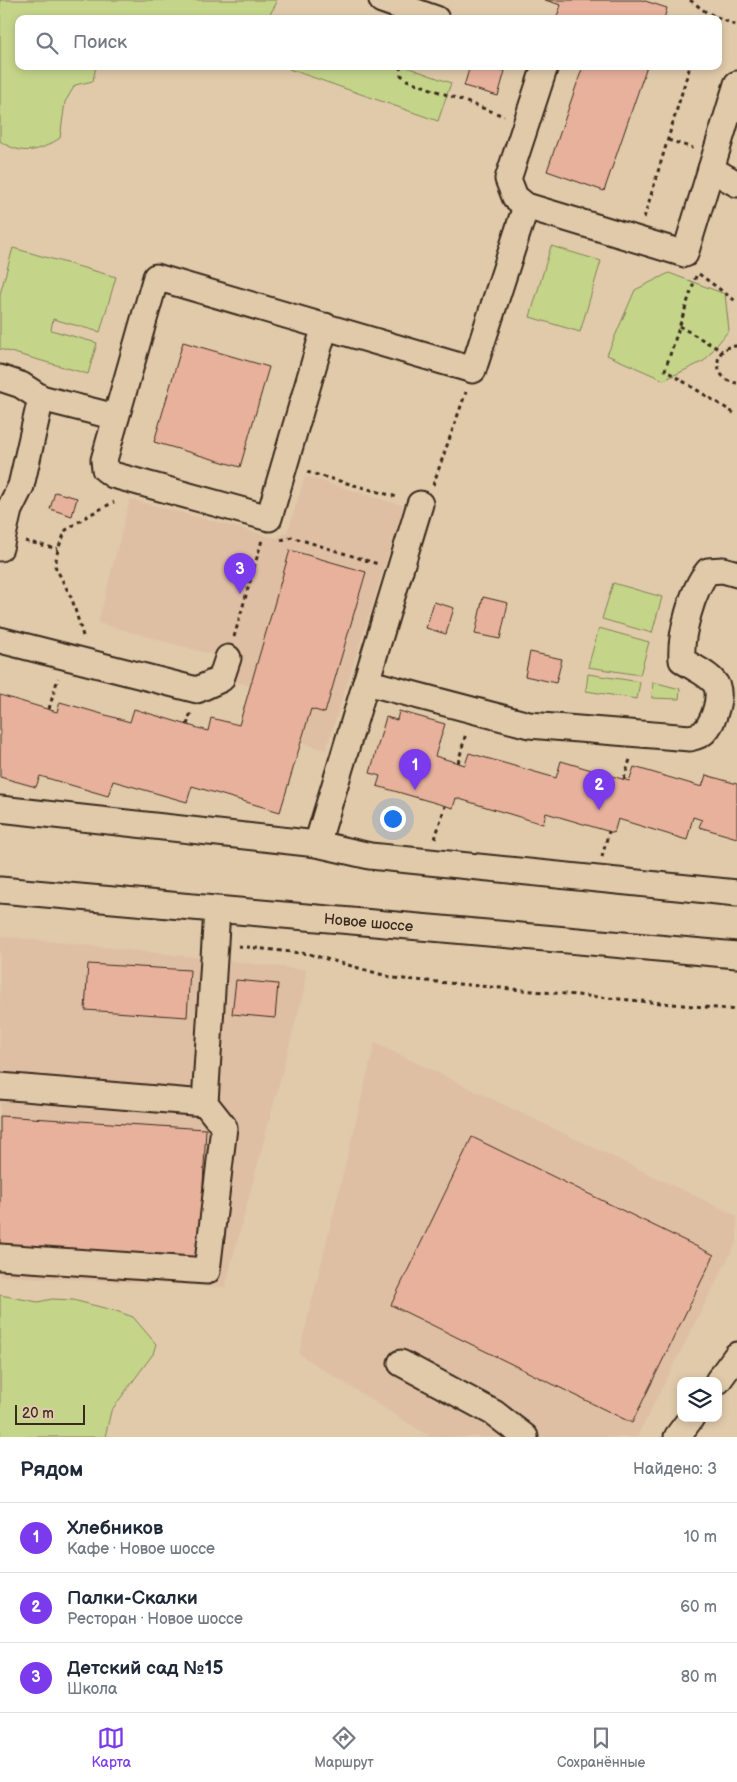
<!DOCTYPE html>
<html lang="ru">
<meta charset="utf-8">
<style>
body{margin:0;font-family:"Balsamiq Sans",sans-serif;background:#f6f6f7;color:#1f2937}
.controls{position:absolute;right:15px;bottom:15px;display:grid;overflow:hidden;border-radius:10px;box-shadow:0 2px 8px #0003}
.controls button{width:45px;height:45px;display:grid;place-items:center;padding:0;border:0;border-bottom:1px solid #e0e1e3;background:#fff;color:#1f2937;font:25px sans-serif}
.scale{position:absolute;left:15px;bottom:12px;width:70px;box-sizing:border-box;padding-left:5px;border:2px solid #3b2a1e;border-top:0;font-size:14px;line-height:18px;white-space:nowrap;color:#3b2a1e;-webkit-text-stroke:4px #e0caaa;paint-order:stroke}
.you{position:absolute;left:392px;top:818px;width:18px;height:18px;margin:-12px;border:4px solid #fff;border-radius:50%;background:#1a73e8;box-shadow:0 0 0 8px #1a73e833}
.badge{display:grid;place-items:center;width:32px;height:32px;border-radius:50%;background:#7c3aed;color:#fff;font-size:16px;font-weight:700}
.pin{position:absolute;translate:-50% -41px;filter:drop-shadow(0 1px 2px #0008)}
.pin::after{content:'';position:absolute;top:26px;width:18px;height:15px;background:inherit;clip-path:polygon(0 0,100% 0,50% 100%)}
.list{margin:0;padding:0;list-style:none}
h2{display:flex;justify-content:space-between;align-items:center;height:65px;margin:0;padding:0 20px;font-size:21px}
h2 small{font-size:16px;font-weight:400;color:#747a83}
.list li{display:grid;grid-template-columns:32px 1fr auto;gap:15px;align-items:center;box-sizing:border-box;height:70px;padding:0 20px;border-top:1px solid #e0e1e3}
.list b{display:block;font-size:19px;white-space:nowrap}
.list p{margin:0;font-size:16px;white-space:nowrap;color:#747a83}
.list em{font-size:16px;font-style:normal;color:#747a83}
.icon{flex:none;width:28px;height:28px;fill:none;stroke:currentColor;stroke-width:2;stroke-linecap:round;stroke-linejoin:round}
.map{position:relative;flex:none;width:737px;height:1437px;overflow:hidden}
.search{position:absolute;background:#fff;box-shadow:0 2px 8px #0003;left:15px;right:15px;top:15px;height:55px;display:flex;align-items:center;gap:12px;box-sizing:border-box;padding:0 18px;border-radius:10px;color:#747a83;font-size:19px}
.sheet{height:275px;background:#fff}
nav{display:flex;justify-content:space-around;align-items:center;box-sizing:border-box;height:70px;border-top:1px solid #e0e1e3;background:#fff;font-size:14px;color:#747a83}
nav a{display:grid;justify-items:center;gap:2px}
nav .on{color:#7c3aed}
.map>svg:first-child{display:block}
.built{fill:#dfbfa3}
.green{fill:#c4d58a;stroke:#808054}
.building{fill:#e7b19c;stroke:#3b2a1e}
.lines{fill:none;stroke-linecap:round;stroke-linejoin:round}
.minor-casing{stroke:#3b2a1e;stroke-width:29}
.path{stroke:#3b2a1e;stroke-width:3;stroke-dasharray:4 4;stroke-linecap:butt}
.minor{stroke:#e0caaa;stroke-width:25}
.labels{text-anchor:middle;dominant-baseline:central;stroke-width:4;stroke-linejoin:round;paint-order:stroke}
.street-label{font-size:15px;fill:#3b2a1e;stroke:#e0caaa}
</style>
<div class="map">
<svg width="737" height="1437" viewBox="0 0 737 1437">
<rect width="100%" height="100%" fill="#e0caaa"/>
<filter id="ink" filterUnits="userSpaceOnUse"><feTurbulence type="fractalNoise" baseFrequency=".02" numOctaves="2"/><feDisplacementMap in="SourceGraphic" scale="10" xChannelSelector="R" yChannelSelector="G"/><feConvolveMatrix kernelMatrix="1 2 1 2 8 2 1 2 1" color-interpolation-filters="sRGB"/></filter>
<g filter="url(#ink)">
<path class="built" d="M305,476L404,506L326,750L301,743L303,732L242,714L250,686L234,681L239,662L98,623L130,499L277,538L288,531Z
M0,936L204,958V975L228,977L229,961L306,970L304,990L225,1287L0,1276Z
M375,1043L737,1216V1241L637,1437H430L299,1354Z"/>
<path class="green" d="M0,0H276V4L267,19H19V66H96L93,81L75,85L65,102L60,138C39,152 22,156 0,141Z
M290,66H404L451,83L438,121L289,69Z
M551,246L601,261L580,332L530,317Z
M13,248L116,277L100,332L53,319L51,330L97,343L88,374L0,349V294Z
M669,273L725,294L729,330L704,361L664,380L607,355L635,290Z
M613,583L662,597L652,633L602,619Z
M599,628L649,642L640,675L588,667Z
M588,674L640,682L637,699L586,691Z
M653,682L680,689L679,699L652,698Z
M0,1295L38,1302L52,1299L73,1300L116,1311L133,1317L156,1344L153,1354L111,1411L105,1437H0Z"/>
<path class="building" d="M545,0H642L667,8L664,19H556L561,5Z
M470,66H487L505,71L498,96L464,86Z
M583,66H647L604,191L547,171Z
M183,342L269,367L240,467L154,442Z
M55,492L77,498L72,516L50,509Z
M290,550L366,572L325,713L311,709L280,812L192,786L187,802L113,781L108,796L40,776L36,787L0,777V695L57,712L60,702L130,722L134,709L208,731L211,718L239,725Z
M483,597L508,603L500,639L475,634Z
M434,602L454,608L446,634L426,628Z
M530,652L562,659L556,683L525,676Z
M399,711L445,724L435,756L465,765L469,753L556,778L561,761L629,781L634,767L702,787L706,775L737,784V838L699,827L702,820L693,817L687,840L618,819L614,833L546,813L543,824L456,798L453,808L377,786L380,776L370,773L386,717L397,720Z
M88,964L190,970L187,1017L85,1010Z
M236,980L278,984L275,1018L232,1014Z
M0,1116L206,1129L199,1259L0,1247Z
M472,1137L714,1255L632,1423L391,1305Z"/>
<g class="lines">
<defs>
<g id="minor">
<path d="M382,0L436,19"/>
<path d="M545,66L508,179L515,197L526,206L685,254L737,84"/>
<path d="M711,169L737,184"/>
<path d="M325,326L269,518L113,475L105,469L104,460L156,277L473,370L526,206"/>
<path d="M0,378L21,385L41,398L116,417"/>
<path d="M0,548L9,510L21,486L41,398"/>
<path d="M0,640L197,690L221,679L228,658"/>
<path d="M366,682L529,725L690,738C694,737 701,735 704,732C714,723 724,692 714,682C706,672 693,668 682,660C680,635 692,590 708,571L723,570L737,574"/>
<path d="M0,809L317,844L370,856L429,862L737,893"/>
<path d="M317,844L420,504"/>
<path id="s1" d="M0,890L737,955"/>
<path d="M0,1086L205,1103"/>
<path d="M0,1257L207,1271L224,1127L205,1103L217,910"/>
<path d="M401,1363L494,1413L525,1437"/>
<path d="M718,1381L737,1355"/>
<path d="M677,1437L691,1418"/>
</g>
</defs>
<use href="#minor" class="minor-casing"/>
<path class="path" d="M690,0L706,12L737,26
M400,66L401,75L407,80L504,116
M668,140L693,148
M644,218L690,66
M699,274L737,302
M696,276L665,370L737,415
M679,326L722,351
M737,346C711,345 712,381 737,383
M307,472L397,497
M433,485L466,392
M281,540L292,537L378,564
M25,541L58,549
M83,636L72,599L55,566L58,549L66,530L89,515L114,502
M234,637L262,540
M49,709L58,678
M187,725L191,712
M458,763L466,733
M624,779L631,756
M435,839L445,806
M602,857L609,831
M238,946L309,954L394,978L737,1010"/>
<use href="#minor" class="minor"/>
</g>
</g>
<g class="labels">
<g class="street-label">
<text stroke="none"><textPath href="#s1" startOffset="370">Новое шоссе</textPath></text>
</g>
</g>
</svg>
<div class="controls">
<button><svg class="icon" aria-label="layers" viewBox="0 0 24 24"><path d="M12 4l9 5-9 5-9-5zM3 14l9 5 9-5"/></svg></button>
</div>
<div class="scale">20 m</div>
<div class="you"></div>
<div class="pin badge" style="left:415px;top:790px">1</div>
<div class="pin badge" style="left:599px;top:810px">2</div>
<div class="pin badge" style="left:240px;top:594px">3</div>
<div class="search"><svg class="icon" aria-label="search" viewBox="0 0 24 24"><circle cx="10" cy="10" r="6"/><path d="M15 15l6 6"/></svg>Поиск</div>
</div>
<section class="sheet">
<h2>Рядом<small>Найдено: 3</small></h2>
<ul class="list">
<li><span class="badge">1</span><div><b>Хлебников</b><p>Кафе · Новое шоссе</p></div><em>10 m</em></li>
<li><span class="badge">2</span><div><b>Палки-Скалки</b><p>Ресторан · Новое шоссе</p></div><em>60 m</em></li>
<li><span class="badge">3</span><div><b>Детский сад №15</b><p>Школа</p></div><em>80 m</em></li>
</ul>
</section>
<nav>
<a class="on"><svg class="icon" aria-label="map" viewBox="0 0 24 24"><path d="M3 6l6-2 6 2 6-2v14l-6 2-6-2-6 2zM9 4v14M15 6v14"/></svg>Карта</a>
<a><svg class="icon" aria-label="directions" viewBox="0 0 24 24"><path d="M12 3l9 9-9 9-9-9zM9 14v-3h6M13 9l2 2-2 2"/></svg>Маршрут</a>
<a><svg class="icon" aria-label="saved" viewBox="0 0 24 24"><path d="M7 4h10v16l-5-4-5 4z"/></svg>Сохранённые</a>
</nav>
